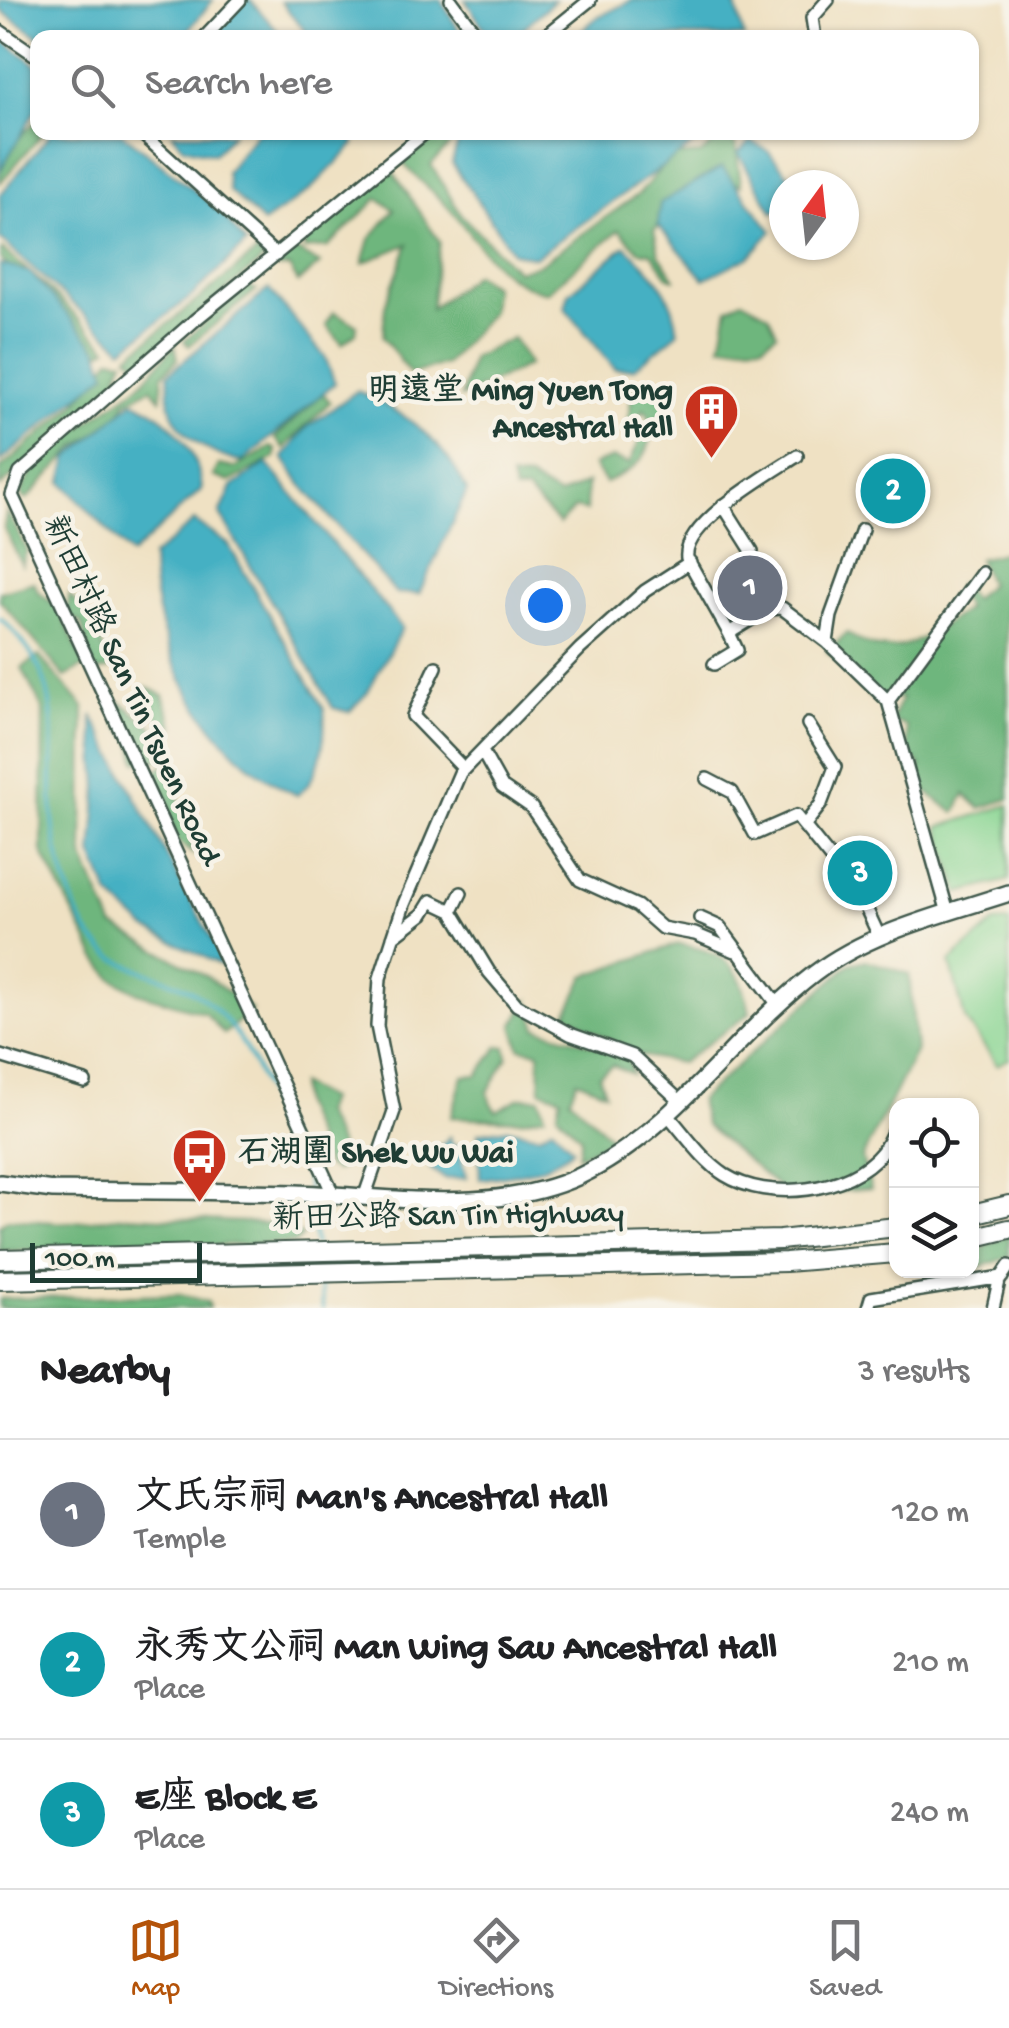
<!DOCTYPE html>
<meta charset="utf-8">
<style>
body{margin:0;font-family:"Gochi Hand","LXGW WenKai TC",sans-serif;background:#f2f2f2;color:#202124}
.controls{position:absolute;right:30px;bottom:30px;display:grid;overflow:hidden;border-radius:20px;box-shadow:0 2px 8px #0004}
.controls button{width:90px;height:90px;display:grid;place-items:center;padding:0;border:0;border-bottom:2px solid #e0e0e0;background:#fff;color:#202124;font:50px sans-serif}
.compass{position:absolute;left:769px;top:170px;width:90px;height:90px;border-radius:50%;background:#fff;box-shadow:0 2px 8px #0004;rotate:15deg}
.scale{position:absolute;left:30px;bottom:25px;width:172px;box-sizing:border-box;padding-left:10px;border:5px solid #1f3d34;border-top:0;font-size:28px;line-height:35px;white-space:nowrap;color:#1f3d34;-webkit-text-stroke:8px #f7f3e8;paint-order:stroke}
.you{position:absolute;left:545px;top:605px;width:35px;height:35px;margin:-25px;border:8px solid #fff;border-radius:50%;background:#1a73e8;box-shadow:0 0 0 15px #1a73e833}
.badge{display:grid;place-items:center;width:65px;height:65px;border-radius:50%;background:#b45309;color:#fff;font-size:32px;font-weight:700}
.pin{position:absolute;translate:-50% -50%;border:5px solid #fff;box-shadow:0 2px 10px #0006}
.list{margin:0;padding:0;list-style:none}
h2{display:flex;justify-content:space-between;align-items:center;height:130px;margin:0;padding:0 40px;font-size:42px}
h2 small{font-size:32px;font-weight:400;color:#757577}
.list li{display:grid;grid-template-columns:65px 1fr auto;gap:30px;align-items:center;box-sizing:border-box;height:150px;padding:0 40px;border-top:2px solid #e0e0e0}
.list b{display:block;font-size:38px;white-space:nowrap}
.list p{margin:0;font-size:32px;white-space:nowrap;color:#757577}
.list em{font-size:32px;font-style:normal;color:#757577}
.icon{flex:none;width:55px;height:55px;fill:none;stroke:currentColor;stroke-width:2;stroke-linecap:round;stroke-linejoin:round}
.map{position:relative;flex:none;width:1009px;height:1308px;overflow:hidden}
.search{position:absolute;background:#fff;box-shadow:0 2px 8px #0004;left:30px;right:30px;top:30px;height:110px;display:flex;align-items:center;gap:25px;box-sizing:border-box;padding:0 35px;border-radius:20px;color:#757577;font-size:38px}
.sheet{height:580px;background:#fff}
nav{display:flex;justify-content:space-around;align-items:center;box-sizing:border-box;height:140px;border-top:2px solid #e0e0e0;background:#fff;font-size:28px;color:#757577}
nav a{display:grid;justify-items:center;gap:5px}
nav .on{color:#b45309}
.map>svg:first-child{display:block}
.green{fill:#89d593;stroke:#548964;stroke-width:2.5}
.forest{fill:#6eb67d;stroke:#467a58;stroke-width:2.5}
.water{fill:#45b0c3;stroke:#32767c;stroke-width:2.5}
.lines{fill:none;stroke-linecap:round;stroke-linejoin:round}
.stream{stroke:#45b0c3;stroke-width:4}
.minor-casing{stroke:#3e5649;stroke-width:16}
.major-casing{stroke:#3e5649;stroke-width:20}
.highway-casing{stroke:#3e5649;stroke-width:22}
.minor{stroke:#fff;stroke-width:11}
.major{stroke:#fff;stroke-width:15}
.highway{stroke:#fff;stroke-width:18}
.labels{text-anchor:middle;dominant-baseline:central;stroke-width:9;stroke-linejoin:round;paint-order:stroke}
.poi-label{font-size:32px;font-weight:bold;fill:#1f3d34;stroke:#f7f3e8;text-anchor:end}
.street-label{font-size:32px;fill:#1f3d34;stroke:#f7f3e8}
</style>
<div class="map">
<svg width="1009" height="1308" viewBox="0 0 1009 1308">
<rect width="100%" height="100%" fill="#f7f3e8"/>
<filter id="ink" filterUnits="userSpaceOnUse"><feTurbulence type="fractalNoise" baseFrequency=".01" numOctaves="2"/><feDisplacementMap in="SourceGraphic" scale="20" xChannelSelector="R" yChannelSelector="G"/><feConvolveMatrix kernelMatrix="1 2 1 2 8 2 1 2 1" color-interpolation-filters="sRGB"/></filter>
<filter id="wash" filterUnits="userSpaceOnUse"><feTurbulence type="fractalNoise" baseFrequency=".0048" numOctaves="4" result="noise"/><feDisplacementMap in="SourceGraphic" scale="40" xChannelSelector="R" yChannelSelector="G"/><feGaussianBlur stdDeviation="2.25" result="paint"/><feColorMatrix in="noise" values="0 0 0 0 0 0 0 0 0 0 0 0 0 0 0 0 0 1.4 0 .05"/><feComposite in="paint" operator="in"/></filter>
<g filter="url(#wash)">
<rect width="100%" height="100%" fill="#efe1c3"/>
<path class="green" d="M1009,805V880L959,893L939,827Z
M1009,922V1059L997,1065L965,1019L950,962L994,923Z"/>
<path class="forest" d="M37,120L38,132L43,133L0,183V157Z
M442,133H461L431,165L462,216L517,271L540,264L640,193L671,156L701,154L725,133L736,146L741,185L720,180L654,230L659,254L675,279L668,277L652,253L639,251L619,230L547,292C498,282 483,248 453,213C438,195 418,180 402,162Z
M390,167L440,242L431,309L475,274L493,286L491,312L446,364L410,374L383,337L385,306L408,244L363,263L370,239L394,210L378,198L328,247L304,249L305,238Z
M292,248L320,264L298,282L289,267H276Z
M2,249L46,286L108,348L91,357L0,258Z
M257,252L264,259L139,364L128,356Z
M247,286L256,290L189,346L184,341Z
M742,300L768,314L777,333L763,344L721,346L728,308Z
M334,312L357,325L356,333L342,344L326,325Z
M513,338L529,365L461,397L472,358Z
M175,345L178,359L163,374L161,399L151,388L126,402L117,420L77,446L26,500L21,495C32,454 98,416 132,391C148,379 161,360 175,345Z
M111,358L124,360L112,388L0,487V469L74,406Z
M648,380L669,391L667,413L656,418C647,458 644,465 605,483L593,465L612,458L629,464L650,418L644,409L626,435L632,392Z
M323,393L330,402L284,448L275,438Z
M271,447L276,450L275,458L229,482L213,476L219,465L235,468Z
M511,478L529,479L559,496L587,483L586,511L575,508L559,524L526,491H514Z
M7,511L27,550L22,565L4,528Z
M1006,552L1009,799L980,808L965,794L955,813L915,784L921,766L908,752L906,726L891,721L902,698L869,697L859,678L827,652L847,633C894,668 925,636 967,609L956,590L959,583L973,600L989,584L978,559Z
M34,582L38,592L58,607L85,666L65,677L0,600V592Z
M69,595L94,621L110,669L93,672L81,622L67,616Z
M39,656L84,707L83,856L113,926L206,976L252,1010L224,1034L205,1013L138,993L112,978L96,957L42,852L43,710L22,668Z
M146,687L163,695L174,726L159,721Z
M120,702L154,728L159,760L137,762L131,738L118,726Z
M164,765L186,816L193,854L174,838L167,801L146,777Z
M678,944C727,953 740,964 750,1013L681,1063L633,1054L567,1014L585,976Z
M866,960L909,974L916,1050L862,1158L871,1189L788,1195L705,1125L699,1100L850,964Z
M529,1000L537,1028L627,1055L632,1074L613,1065L599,1075L605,1092L577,1080L570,1098L612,1139L578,1156L581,1137L557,1113L561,1097L541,1090L539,1052L520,1048L513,1026Z
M499,1046L506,1047L508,1057L487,1093L496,1111L520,1098H540L545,1115L521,1120L451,1117L463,1076L478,1075Z
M299,1084L328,1099L323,1113L347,1162L336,1171L326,1166L301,1104Z
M126,1216L282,1224L302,1236L295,1243L0,1251V1225L8,1219L66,1223Z
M1009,1235V1257L972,1270V1253Z
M180,1294L208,1302L209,1308H0V1299Z"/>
<path class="water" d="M0,0H213L183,37H39L0,10Z
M244,0H250L283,37L208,38Z
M441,0L463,37H310L281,2Z
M465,0H555L516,35L487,33Z
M632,0H729L736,6L744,37H574L595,19Z
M0,38L37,65V108L0,171Z
M257,132L354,133V145L309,191L263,223L229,191L226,172Z
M51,133H122L219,210L246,244L192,296L123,349L0,239V195Z
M172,133H233L214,154L183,147Z
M466,133V132L710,133L535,257L513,253L452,163L459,139Z
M751,141L768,151L790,177V185H784V207L773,213L738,153Z
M722,167L772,231L750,256L704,279L658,225L660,203Z
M625,246C654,271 674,294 678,333L635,368L615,369L565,308L569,293Z
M0,264L30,272L98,349L107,373L0,462Z
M269,289L325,357L335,383L242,462C214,457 178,437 170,406C168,396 169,384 168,374Z
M357,391C406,412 445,442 467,491L419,594L396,593L300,483L283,457L306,428Z
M133,401C169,414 198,450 202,489L131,555L62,482L68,458Z
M267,463L402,628L367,693L349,712L333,708L220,514L232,487Z
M194,521L228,544L324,709C326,737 322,777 297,795C208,755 152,652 152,557Z
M92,715L227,968L147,929L110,896L92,854L98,787Z
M553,1127L573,1149C544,1172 516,1175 480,1179L478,1133L507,1128L539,1135Z
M450,1136L452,1145H458L466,1178L445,1179L430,1168L426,1147L442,1145Z"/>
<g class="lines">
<path class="stream" d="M0,618C76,687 44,742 54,830C57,856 69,894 80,918C108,978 161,966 204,999C258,1040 271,1120 306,1176L308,1189
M309,1199L315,1244
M319,1278L323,1308"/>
</g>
</g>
<g filter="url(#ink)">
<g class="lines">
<defs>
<path id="minor" d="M451,0L479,38
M0,31L38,57
M204,38L240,0
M543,38L590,0
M815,38L812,18L828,0
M140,132L276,255
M797,456C771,473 682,524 687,558L729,633L768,609L782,608L827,642L888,701L948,913
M723,505L752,551
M827,642L831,616L862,530
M714,664L737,650L729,633
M436,667L413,716L464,769
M888,701L982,573
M483,753L502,787L531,807L580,880L637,906L662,928L695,934L735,951
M707,779L732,792L755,834L796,816L860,895L879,936
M804,826L821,804L835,767L808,724
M461,893L452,911L489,972L517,1005L570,1034L632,1056L680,1101
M700,918L720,927L778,1005
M393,937L423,914L431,901L452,911
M0,1056L85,1082
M667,1114C685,1134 702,1160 725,1175C768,1202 849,1193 882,1152C888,1144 892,1134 896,1125
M333,1194L12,495L20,473L195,320L426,132
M365,1195L394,1111L377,1026L380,978L404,904L460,773L580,649L645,591L690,562
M868,1308L871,1298L1002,1277
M993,1308L999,1281L1009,1266"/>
<path id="major" d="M0,1183L53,1190C134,1191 215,1191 296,1193C388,1196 493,1216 580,1176C673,1132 733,1036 814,974C871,931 942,915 1009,893"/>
<path id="highway" d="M972,1214L1009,1205
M972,1238L1009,1229
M0,1259L780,1240L896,1227
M0,1280L786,1262L896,1253"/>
</defs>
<use href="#minor" class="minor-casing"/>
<use href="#major" class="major-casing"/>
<use href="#highway" class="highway-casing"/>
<use href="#minor" class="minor"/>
<use href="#major" class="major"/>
<use href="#highway" class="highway"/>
</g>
</g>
<defs>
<symbol id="building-pin" viewBox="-11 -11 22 30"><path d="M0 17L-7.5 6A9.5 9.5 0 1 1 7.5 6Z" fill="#c8321e" stroke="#f7f3e8"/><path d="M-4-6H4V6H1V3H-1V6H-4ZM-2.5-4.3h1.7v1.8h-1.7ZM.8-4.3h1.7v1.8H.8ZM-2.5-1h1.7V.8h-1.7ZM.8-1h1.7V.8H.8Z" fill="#fff"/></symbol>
<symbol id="bus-pin" viewBox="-11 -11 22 30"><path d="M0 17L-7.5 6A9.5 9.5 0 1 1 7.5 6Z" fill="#c8321e" stroke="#f7f3e8"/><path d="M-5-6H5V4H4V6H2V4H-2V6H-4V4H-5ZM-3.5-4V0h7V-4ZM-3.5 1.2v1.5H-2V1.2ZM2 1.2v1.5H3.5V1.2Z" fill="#fff"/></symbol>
</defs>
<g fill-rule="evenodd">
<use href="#building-pin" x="680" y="380" width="63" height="86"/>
<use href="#bus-pin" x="168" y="1124" width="63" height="86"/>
</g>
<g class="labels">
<g class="poi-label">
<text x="673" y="393">明遠堂 Ming Yuen Tong<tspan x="673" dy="37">Ancestral Hall</tspan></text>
<text x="238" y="1155" text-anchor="start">石湖圍 Shek Wu Wai</text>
</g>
<g class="street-label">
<text transform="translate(130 691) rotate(65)">新田村路 San Tin Tsuen Road</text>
<text transform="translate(448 1218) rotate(-1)">新田公路 San Tin Highway</text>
</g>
</g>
</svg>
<div class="controls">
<button><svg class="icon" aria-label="locate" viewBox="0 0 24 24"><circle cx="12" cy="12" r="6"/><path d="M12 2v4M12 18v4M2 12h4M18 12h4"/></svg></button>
<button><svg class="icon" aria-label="layers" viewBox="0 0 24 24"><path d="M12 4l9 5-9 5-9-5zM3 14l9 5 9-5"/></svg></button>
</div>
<svg class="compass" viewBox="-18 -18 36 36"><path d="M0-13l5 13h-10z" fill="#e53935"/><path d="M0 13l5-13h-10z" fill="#757577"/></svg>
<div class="scale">100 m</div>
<div class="you"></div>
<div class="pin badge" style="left:750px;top:588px;background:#6b7280">1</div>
<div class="pin badge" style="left:893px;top:491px;background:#0f9aa8">2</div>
<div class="pin badge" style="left:860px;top:873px;background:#0f9aa8">3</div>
<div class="search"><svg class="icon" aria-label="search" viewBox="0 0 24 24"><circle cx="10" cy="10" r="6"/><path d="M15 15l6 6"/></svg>Search here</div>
</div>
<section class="sheet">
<h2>Nearby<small>3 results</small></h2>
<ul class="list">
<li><span class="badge" style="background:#6b7280">1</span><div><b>文氏宗祠 Man's Ancestral Hall</b><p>Temple</p></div><em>120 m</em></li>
<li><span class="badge" style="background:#0f9aa8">2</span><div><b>永秀文公祠 Man Wing Sau Ancestral Hall</b><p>Place</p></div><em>210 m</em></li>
<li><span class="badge" style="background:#0f9aa8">3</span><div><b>E座 Block E</b><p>Place</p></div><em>240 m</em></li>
</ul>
</section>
<nav>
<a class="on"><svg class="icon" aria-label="map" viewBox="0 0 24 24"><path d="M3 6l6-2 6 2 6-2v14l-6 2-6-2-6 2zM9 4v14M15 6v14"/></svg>Map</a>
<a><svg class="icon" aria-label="directions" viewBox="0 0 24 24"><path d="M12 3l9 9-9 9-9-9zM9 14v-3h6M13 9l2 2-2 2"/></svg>Directions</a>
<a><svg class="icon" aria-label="saved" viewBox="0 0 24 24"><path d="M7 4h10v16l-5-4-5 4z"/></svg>Saved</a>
</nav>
